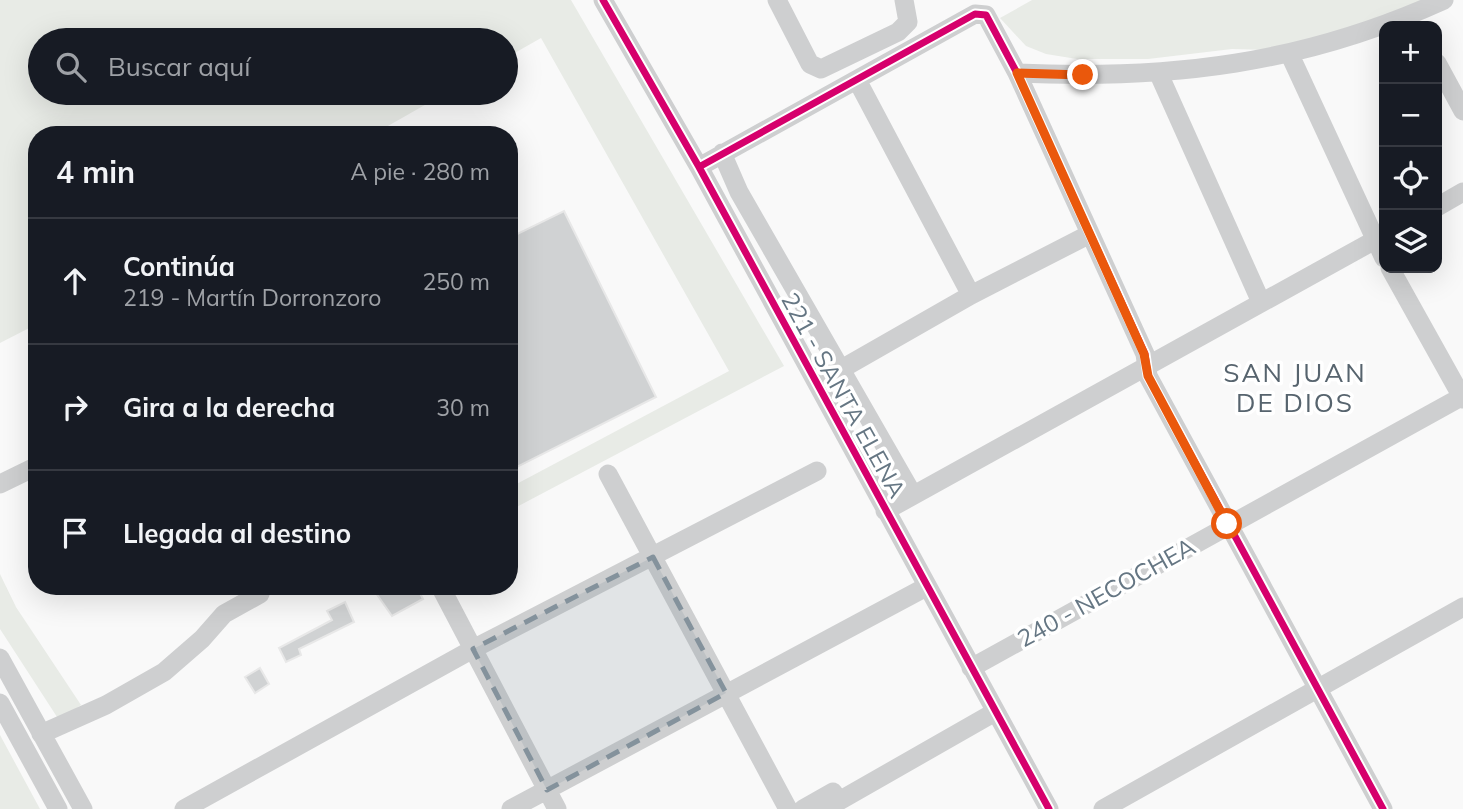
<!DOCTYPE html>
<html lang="es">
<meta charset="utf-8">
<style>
body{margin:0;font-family:Mulish,sans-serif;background:#242831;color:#f1f3f6}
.controls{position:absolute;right:21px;top:21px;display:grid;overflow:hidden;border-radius:14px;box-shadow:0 7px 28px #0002}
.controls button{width:63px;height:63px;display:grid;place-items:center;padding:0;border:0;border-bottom:2px solid #363941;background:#171b24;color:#f1f3f6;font:35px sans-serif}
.stop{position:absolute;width:21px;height:21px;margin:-16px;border:5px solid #ea580c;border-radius:50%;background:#fff}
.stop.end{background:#ea580c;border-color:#fff;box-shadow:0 2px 7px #0008}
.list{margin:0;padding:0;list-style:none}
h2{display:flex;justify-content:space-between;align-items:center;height:91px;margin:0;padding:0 28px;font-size:30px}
h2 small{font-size:23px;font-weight:400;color:#9ea1a6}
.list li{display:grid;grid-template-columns:46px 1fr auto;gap:21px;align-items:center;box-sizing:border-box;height:126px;padding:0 28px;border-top:2px solid #363941}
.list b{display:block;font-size:26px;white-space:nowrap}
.list p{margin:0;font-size:23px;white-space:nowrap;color:#9ea1a6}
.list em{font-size:23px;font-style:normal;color:#9ea1a6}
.icon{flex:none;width:38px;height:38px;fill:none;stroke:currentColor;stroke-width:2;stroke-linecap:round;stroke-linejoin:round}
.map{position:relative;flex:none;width:1463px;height:809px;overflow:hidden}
.search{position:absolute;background:#171b24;box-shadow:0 7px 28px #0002;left:28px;top:28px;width:490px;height:77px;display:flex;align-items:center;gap:18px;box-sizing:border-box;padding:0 24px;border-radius:38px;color:#9ea1a6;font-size:26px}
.panel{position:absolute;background:#171b24;box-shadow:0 7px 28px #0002;left:28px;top:126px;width:490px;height:469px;border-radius:28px}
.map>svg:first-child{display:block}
.green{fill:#e8ebe6}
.building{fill:#d0d2d3;stroke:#e8e8e8;stroke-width:2}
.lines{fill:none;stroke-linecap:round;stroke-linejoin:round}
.minor{stroke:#cecfd0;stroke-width:19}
.cycleway-casing{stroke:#fff;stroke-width:11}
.cycleway{stroke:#d6006c;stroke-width:7}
.route{stroke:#ea580c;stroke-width:9}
.marked{fill:#84929c;fill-opacity:0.2;stroke:#84929c;stroke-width:5;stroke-dasharray:14 9;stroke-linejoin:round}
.labels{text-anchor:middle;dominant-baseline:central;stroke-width:7;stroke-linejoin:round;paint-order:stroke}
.street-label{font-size:24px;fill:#657683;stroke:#fff}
.neighbourhood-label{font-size:26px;letter-spacing:2px;fill:#57646e;stroke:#fff}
</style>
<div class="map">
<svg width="1463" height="809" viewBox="0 0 1463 809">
<rect width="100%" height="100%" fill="#f9f9f9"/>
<path class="green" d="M0,0H571L784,366L509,511V488L729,371L541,38L506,58V40H40V93H446L372,135H37V324L0,343Z
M1032,0H1429L1363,27L1269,50L1232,49L1148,59H1077L1046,54L1026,46L1000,18Z
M0,574L16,607L81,705L59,720L0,629Z
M0,735L40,809H0Z"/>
<path class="building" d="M564,211L656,397L509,471V238Z
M371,586H416L423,599L392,616Z
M345,602L354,622L299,649L301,655L286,662L279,648L332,620L327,611Z
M260,668L269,684L255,693L245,677Z"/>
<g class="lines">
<path class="minor" d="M603,0L699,167L1049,809
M777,0L810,64L821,69L898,32L908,22L904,0
M1290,55L1384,258
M1437,63L1463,111
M1158,72L1261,302
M1017,73C1171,80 1303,64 1444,0
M857,80L971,295
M722,153L739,192L913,495
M699,167L975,14L986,15L1017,73L1145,354L1148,376L1383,809
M1437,207L1463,192
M1390,268L1463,399
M831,375L971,295L1088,235
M608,474L788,809
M0,484L37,466
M885,511L1384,235
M440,586L557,809
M0,658L83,809
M971,668L1463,396
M0,703L58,809
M41,734L106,705L164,672L202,639L224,614L260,594
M184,809L473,649L817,471
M511,809L926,587
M803,809L833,792
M825,809L995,712
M1103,809L1463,607"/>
<defs>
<path id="cycleway" d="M603,0L699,167L1049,809
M699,167L975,14L986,15L1017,73L1145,354L1148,376L1383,809"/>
</defs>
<use href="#cycleway" class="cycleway-casing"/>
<use href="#cycleway" class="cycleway"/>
</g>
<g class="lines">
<path class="route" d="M1083,75L1017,73L1144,354L1148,376L1227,524"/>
</g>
<path class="marked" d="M653,557L726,693L547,790L473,649Z"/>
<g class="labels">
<g class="street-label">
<text transform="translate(844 395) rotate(61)">221 - SANTA ELENA</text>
<text transform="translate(1106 592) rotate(-29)">240 - NECOCHEA</text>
</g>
<g class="neighbourhood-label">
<text x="1295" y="372">SAN JUAN<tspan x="1295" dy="30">DE DIOS</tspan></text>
</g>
</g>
</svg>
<div class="controls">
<button>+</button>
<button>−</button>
<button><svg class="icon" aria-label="locate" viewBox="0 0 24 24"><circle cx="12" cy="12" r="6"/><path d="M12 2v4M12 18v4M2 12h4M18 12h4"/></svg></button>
<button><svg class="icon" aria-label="layers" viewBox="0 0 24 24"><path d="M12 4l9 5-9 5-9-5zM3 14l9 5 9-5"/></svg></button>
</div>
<div class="stop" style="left:1227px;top:524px"></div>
<div class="stop end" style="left:1083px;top:75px"></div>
<div class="search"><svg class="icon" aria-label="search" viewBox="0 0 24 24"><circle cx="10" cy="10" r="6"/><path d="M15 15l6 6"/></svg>Buscar aquí</div>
<section class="panel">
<h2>4 min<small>A pie · 280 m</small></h2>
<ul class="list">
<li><svg class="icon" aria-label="ahead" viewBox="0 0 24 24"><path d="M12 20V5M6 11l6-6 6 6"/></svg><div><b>Continúa</b><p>219 - Martín Dorronzoro</p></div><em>250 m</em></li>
<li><svg class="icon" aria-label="right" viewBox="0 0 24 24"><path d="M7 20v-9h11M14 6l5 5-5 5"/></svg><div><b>Gira a la derecha</b></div><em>30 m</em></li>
<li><svg class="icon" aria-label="arrive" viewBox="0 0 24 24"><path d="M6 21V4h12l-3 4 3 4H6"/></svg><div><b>Llegada al destino</b></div></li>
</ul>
</section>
</div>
